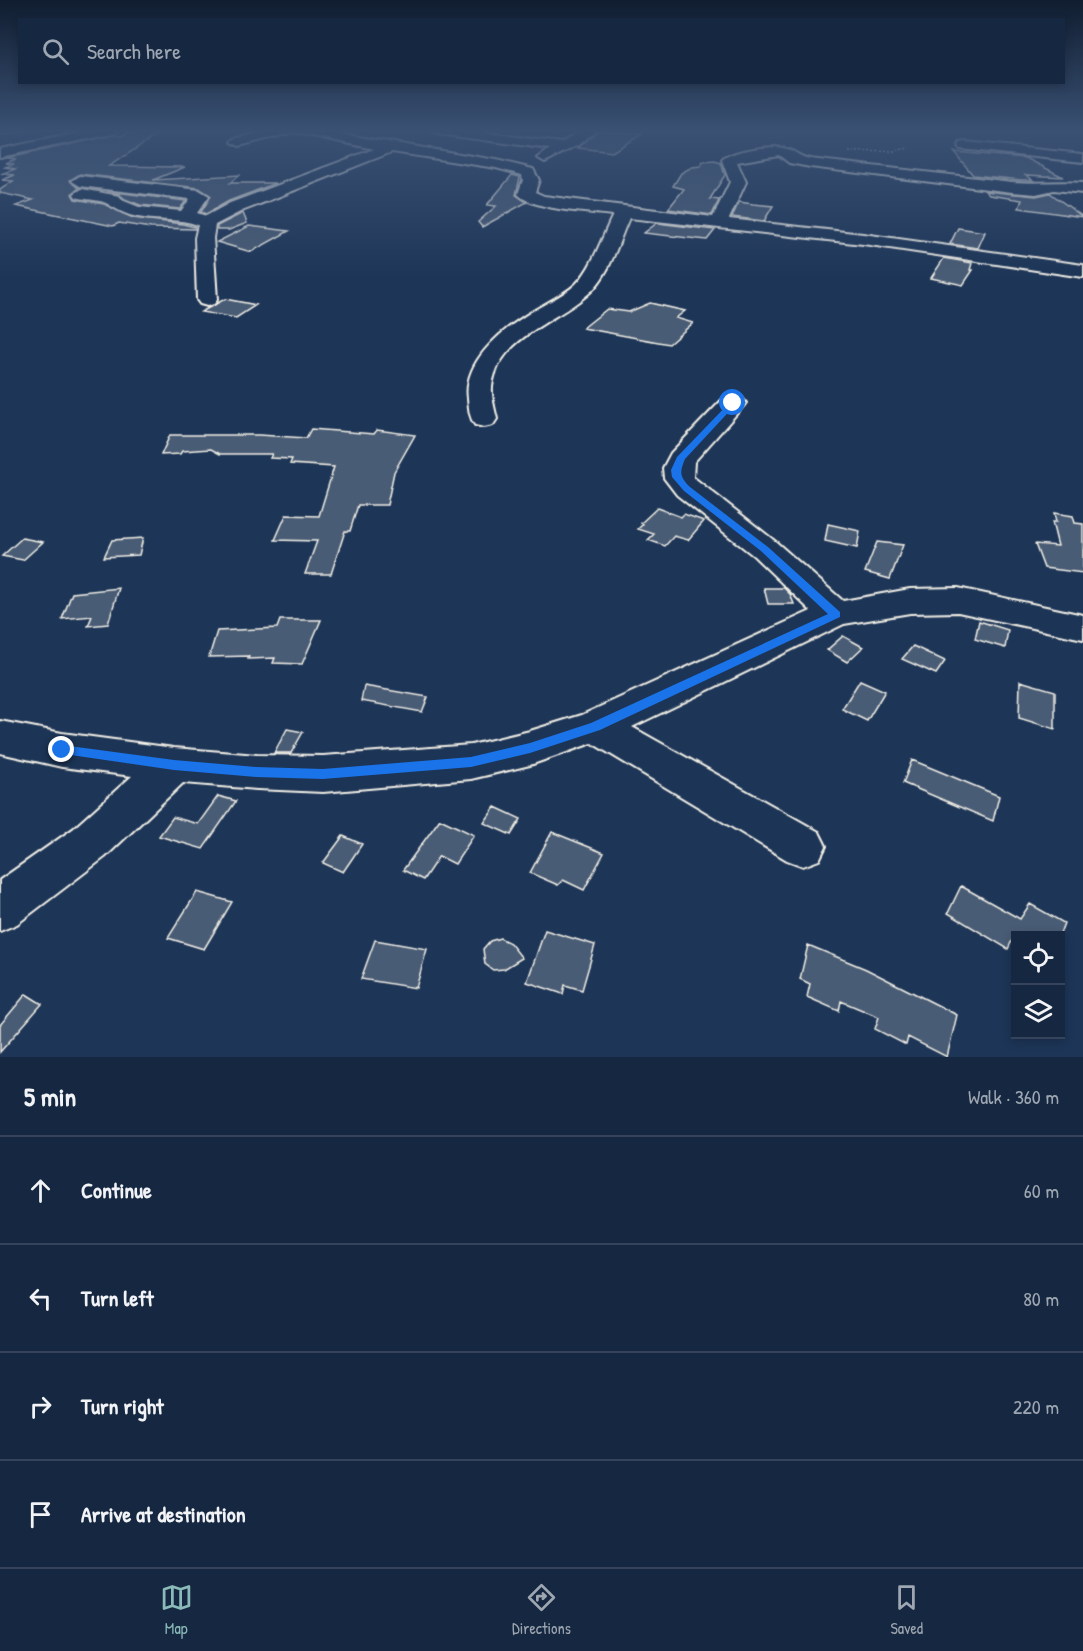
<!DOCTYPE html>
<meta charset="utf-8">
<style>
body{margin:0;font-family:"Patrick Hand",sans-serif;background:#1f3048;color:#f1f3f6}
.controls{position:absolute;right:18px;bottom:18px;display:grid;overflow:hidden;border-radius:0px;box-shadow:0 3px 9px #0003}
.controls button{width:54px;height:54px;display:grid;place-items:center;padding:0;border:0;border-bottom:2px solid #35445a;background:#162841;color:#f1f3f6;font:30px sans-serif}
.stop{position:absolute;width:18px;height:18px;margin:-14px;border:4px solid #1a73e8;border-radius:50%;background:#fff}
.stop.end{background:#1a73e8;border-color:#fff;box-shadow:0 2px 6px #0008}
.list{margin:0;padding:0;list-style:none}
h2{display:flex;justify-content:space-between;align-items:center;height:78px;margin:0;padding:0 24px;font-size:26px}
h2 small{font-size:20px;font-weight:400;color:#9ea6b1}
.list li{display:grid;grid-template-columns:39px 1fr auto;gap:18px;align-items:center;box-sizing:border-box;height:108px;padding:0 24px;border-top:2px solid #35445a}
.list b{display:block;font-size:22px;white-space:nowrap}
.list em{font-size:20px;font-style:normal;color:#9ea6b1}
.icon{flex:none;width:33px;height:33px;fill:none;stroke:currentColor;stroke-width:2;stroke-linecap:round;stroke-linejoin:round}
.map{position:relative;flex:none;width:1083px;height:1057px;overflow:hidden}
.search{position:absolute;background:#162841;box-shadow:0 3px 9px #0003;left:18px;right:18px;top:18px;height:66px;display:flex;align-items:center;gap:15px;box-sizing:border-box;padding:0 21px;border-radius:0px;color:#9ea6b1;font-size:22px}
.sheet{height:510px;background:#162841}
nav{display:flex;justify-content:space-around;align-items:center;box-sizing:border-box;height:84px;border-top:2px solid #35445a;background:#162841;font-size:16px;color:#9ea6b1}
nav a{display:grid;justify-items:center;gap:3px}
nav .on{color:#8bbbb9}
.map>svg:first-child{display:block}
.lines{fill:none;stroke-linecap:round;stroke-linejoin:round}
.stream{stroke:#9aa2ab;stroke-width:3}
.building{fill:#485b74;stroke:#f4f1e8;stroke-width:1.5}
.minor-casing{stroke:#f4f1e8;stroke-width:4}
.path{stroke:#f4f1e8;stroke-width:1.5;stroke-dasharray:2 2;stroke-linecap:butt}
.minor{fill:#1d3557;fill-rule:evenodd}
.route{fill:#1a73e8}
</style>
<div class="map">
<svg width="1083" height="1057" viewBox="0 0 1083 1057">
<rect width="100%" height="100%" fill="#1d3557"/>
<filter id="ink" filterUnits="userSpaceOnUse"><feTurbulence type="fractalNoise" baseFrequency=".0167" numOctaves="2"/><feDisplacementMap in="SourceGraphic" scale="12" xChannelSelector="R" yChannelSelector="G"/><feConvolveMatrix kernelMatrix="1 2 1 2 8 2 1 2 1" color-interpolation-filters="sRGB"/></filter>
<g filter="url(#ink)">
<g class="lines">
<path class="stream" d="M0,136L31,130"/>
</g>
<path class="building" d="M599,130H600L642,134L612,152L578,148Z
M129,132L160,133L109,166L185,167L153,180L239,175L230,183H276L229,201L206,214L201,212L211,196L199,188L80,174L70,180L79,188L72,194L75,199L104,204L133,218L183,224L195,227V229L151,228L119,223L113,226L16,206L33,200L0,193V190L13,181L2,180L15,175L1,174L15,169L5,167L14,164L6,163L16,159L7,158L115,135L122,136Z
M954,152L1026,158L1063,177L1026,175L1033,180H1021L973,175Z
M715,161L721,163L725,175L710,199L719,200L712,215L668,209L684,189L673,186L681,173L692,167L701,166L703,162Z
M512,175L520,177L516,195L527,202L482,227L478,222L496,206L487,205Z
M107,191L186,201L180,209L140,205L125,199L119,194Z
M985,191L1036,196L1050,193L1083,217L1019,208L1022,200L989,195Z
M739,202L753,204L773,206L764,221L732,217Z
M243,213L247,223L229,230H217V226Z
M657,223L715,230L707,240L644,233Z
M249,226L289,231L251,252L217,242Z
M958,228L985,232L978,248L950,244Z
M944,258L972,263L970,270H973L963,285L931,278Z
M225,299L256,305L236,318L201,312Z
M650,303L685,311L676,318L693,323L669,344L583,328L607,309L629,312Z
M311,429L374,434L377,430L415,435L394,472L387,505H358L350,531H345L331,574H305L317,541L275,540L286,515L319,516L334,467L290,464L292,459L270,458L272,454H220L211,449L182,451L180,454L161,455L170,435H259L306,438Z
M657,508L681,517L684,514L704,521L688,540L674,536L665,546L648,540L654,534L638,529L643,524L641,523Z
M1054,513L1073,516L1075,523L1083,524V573L1044,568L1035,544L1058,546L1052,522H1056Z
M828,524L860,531L857,548L825,541Z
M22,538L43,542L23,560L2,556Z
M143,538L139,555L104,557L112,540Z
M877,542L903,545L890,579L865,572Z
M119,588L108,624L88,626L92,616L62,619L72,593Z
M764,588H784L790,594L794,604H768Z
M280,620H321L302,664L273,663L275,658L248,659L249,656L209,657L217,631L277,628Z
M979,621L1008,630L1005,648L975,639Z
M843,636L863,647L847,662L827,650Z
M913,646L945,661L936,674L902,659Z
M860,680L885,691L867,721L842,709Z
M1020,681L1055,691V729L1019,718Z
M364,686L428,697L422,712L361,701Z
M287,729L303,732L291,753H274Z
M912,760L999,796L993,821L903,783Z
M218,796L236,801L203,849L159,836L173,817L198,824Z
M495,807L521,819L511,835L484,823Z
M440,819L474,835L455,864L439,856L423,880L403,870Z
M552,832L604,853L584,890L563,880L558,885L530,873Z
M343,836L362,844L343,872L323,863Z
M961,886L1020,919L1030,904L1064,923L1059,936H1014L1008,949L948,913Z
M197,892L232,902L204,949L168,938Z
M545,930L595,945L582,990L565,985L563,994L527,982Z
M500,938L510,943L522,958L504,969L493,970L485,964L483,949L490,941Z
M375,940L427,949L416,988L361,979Z
M808,945L866,969L957,1015L947,1057L908,1037L906,1045L875,1029L879,1017L841,1001L839,1011L807,997L810,984L800,979Z
M26,994L42,1004L0,1052V1025Z"/>
<g class="lines">
<defs>
<path id="minor" d="M93,130H119L112,134L0,157V149Z
M272,130H317L496,160L533,169L539,180L535,192L544,196L713,217L730,182L722,160C730,151 771,145 783,148C794,150 799,157 810,159L1012,182C1037,184 1058,181 1083,183V193L1054,190L1036,194L1012,192L810,167L789,163L779,155L737,162L746,182L729,219L863,234L1083,265V277L863,244L629,218C618,242 610,276 588,294C556,322 497,338 492,387C491,397 495,410 497,419L493,425L484,427L475,425C469,417 469,408 468,398C463,363 499,333 525,316C541,305 562,297 576,284C593,267 602,237 613,215C591,212 531,210 518,194L523,180L522,175L496,168L392,152L242,211L215,225L213,238L217,300L214,304L207,306L200,304L197,300L195,238L198,225C179,218 158,221 138,217C126,215 118,210 108,204C101,199 85,200 76,197L74,194L82,189L119,196L124,201L139,207L181,211L190,199L80,186L72,181L80,176L199,190L209,196L197,213L206,216L230,203L374,149L294,132L239,146L232,142L234,139Z
M431,130H467L562,143L580,130H595L578,145L545,162L538,158L550,149L438,134Z
M965,142L1083,154V162L960,149L958,146L960,143Z
M733,395L742,398L746,403L694,462L693,477L776,542L843,601L910,589L958,588L1083,615V639L958,612L910,613L844,624L632,727L819,832L826,846L819,860L803,866L787,860L592,743L530,765L471,779L323,792L257,789L183,783L105,857L17,924L0,931V880L73,829L132,776L62,767L0,753V721L62,733L174,748L257,755L323,756L471,745L530,731L582,715L811,611L754,556L677,495L664,478L663,468L671,453L724,398Z"/>
</defs>
<use href="#minor" class="minor-casing"/>
<path class="path" d="M849,152L894,151L909,148"/>
<use href="#minor" class="minor"/>
</g>
</g>
<linearGradient id="sky" x2="0" y2="1"><stop stop-color="#101d30"/><stop offset="0.47" stop-color="#3a5174"/><stop offset="1" stop-color="#3a5174" stop-opacity="0"/></linearGradient>
<rect width="1083" height="278" fill="url(#sky)"/>
<path class="route" d="M731,401L737,403L685,459C679,473 680,477 690,487L768,547L840,612V617L600,730L530,753L471,767L323,779L256,777L174,770L57,753L55,750L62,745L174,760L256,767L323,769L471,757L530,743L591,723L828,614L761,551L684,491L672,477L671,470L677,457Z"/>
</svg>
<div class="controls">
<button><svg class="icon" aria-label="locate" viewBox="0 0 24 24"><circle cx="12" cy="12" r="6"/><path d="M12 2v4M12 18v4M2 12h4M18 12h4"/></svg></button>
<button><svg class="icon" aria-label="layers" viewBox="0 0 24 24"><path d="M12 4l9 5-9 5-9-5zM3 14l9 5 9-5"/></svg></button>
</div>
<div class="stop" style="left:733px;top:403px"></div>
<div class="stop end" style="left:62px;top:750px"></div>
<div class="search"><svg class="icon" aria-label="search" viewBox="0 0 24 24"><circle cx="10" cy="10" r="6"/><path d="M15 15l6 6"/></svg>Search here</div>
</div>
<section class="sheet">
<h2>5 min<small>Walk · 360 m</small></h2>
<ul class="list">
<li><svg class="icon" aria-label="ahead" viewBox="0 0 24 24"><path d="M12 20V5M6 11l6-6 6 6"/></svg><div><b>Continue</b></div><em>60 m</em></li>
<li><svg class="icon" aria-label="left" viewBox="0 0 24 24"><path d="M17 20v-9H6M10 6l-5 5 5 5"/></svg><div><b>Turn left</b></div><em>80 m</em></li>
<li><svg class="icon" aria-label="right" viewBox="0 0 24 24"><path d="M7 20v-9h11M14 6l5 5-5 5"/></svg><div><b>Turn right</b></div><em>220 m</em></li>
<li><svg class="icon" aria-label="arrive" viewBox="0 0 24 24"><path d="M6 21V4h12l-3 4 3 4H6"/></svg><div><b>Arrive at destination</b></div></li>
</ul>
</section>
<nav>
<a class="on"><svg class="icon" aria-label="map" viewBox="0 0 24 24"><path d="M3 6l6-2 6 2 6-2v14l-6 2-6-2-6 2zM9 4v14M15 6v14"/></svg>Map</a>
<a><svg class="icon" aria-label="directions" viewBox="0 0 24 24"><path d="M12 3l9 9-9 9-9-9zM9 14v-3h6M13 9l2 2-2 2"/></svg>Directions</a>
<a><svg class="icon" aria-label="saved" viewBox="0 0 24 24"><path d="M7 4h10v16l-5-4-5 4z"/></svg>Saved</a>
</nav>
